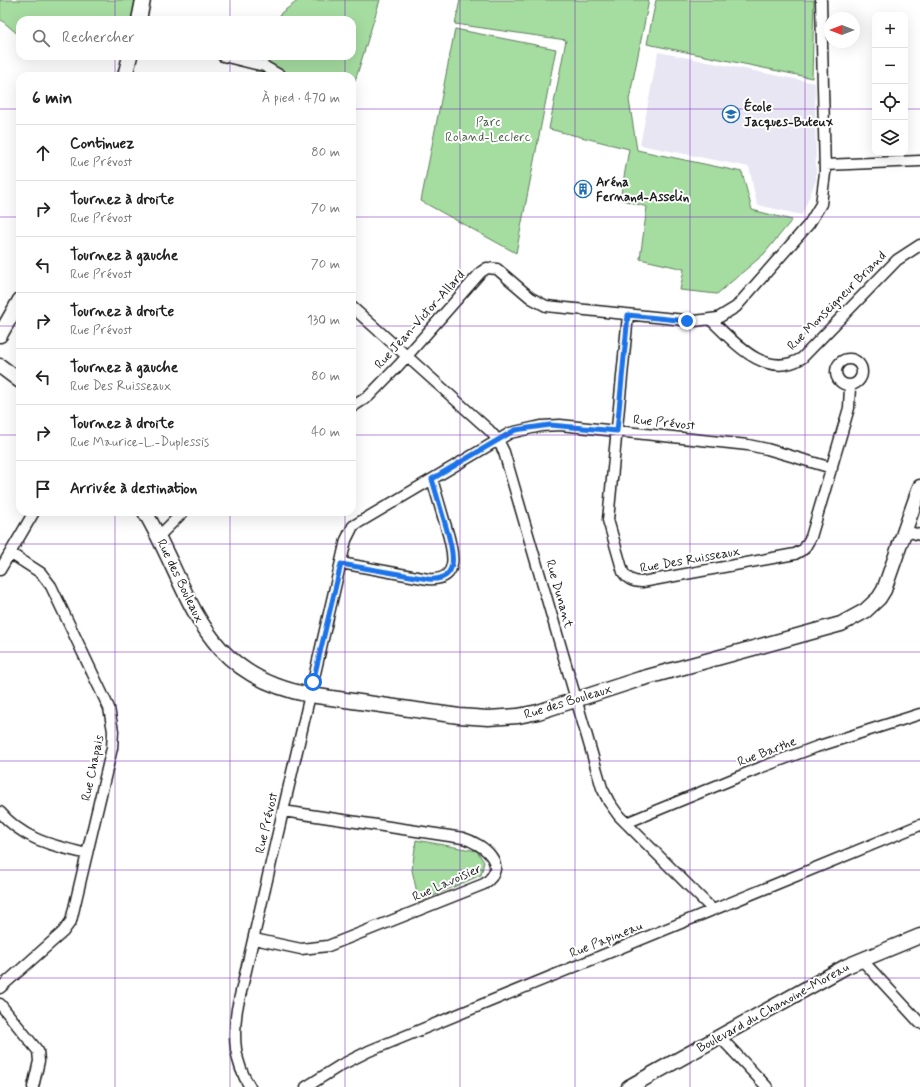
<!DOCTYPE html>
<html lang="fr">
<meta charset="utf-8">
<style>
body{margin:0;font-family:Mynerve,sans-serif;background:#f2f2f2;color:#222}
.controls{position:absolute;right:12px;top:12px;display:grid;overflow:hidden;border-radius:8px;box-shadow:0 4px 16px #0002}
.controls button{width:36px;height:36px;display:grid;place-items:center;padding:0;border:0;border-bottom:1px solid #e0e0e0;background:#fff;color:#222;font:20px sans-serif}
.compass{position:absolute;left:824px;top:12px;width:36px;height:36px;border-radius:50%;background:#fff;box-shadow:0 4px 16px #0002;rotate:270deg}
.stop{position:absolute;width:12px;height:12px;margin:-9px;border:3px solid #1a73e8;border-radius:50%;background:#fff}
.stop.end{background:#1a73e8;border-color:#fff;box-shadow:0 1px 4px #0008}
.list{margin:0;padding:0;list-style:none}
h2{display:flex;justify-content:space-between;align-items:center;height:52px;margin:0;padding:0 16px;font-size:17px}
h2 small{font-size:13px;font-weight:400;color:#767676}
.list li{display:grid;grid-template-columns:26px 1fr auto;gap:12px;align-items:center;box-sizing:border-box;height:56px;padding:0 16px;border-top:1px solid #e0e0e0}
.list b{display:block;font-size:15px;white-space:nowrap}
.list p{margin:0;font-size:13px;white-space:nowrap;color:#767676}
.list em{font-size:13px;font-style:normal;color:#767676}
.icon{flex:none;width:22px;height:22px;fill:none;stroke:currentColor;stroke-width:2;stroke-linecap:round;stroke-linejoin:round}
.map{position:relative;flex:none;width:920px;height:1087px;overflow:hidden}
.search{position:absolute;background:#fff;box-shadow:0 4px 16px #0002;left:16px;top:16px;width:340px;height:44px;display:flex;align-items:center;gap:10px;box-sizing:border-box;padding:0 14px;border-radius:12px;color:#767676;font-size:15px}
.panel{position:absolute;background:#fff;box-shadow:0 4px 16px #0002;left:16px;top:72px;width:340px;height:444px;border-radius:12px}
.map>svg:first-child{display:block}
.built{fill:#e9e6f4}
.green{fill:#a5dca0;stroke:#607c5e}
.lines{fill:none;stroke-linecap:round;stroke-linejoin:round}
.street-casing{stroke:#1c1c1c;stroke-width:13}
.secondary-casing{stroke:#1c1c1c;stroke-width:17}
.street{stroke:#fff;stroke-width:10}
.secondary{stroke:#fff;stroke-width:14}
.route{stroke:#1a73e8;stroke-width:5}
.grid{fill:none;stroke:#7b2cbf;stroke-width:1;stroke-opacity:0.55}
.labels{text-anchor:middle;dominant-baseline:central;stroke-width:4;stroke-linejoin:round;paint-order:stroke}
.poi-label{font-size:13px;font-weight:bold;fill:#1c1c1c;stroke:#fff;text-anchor:start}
.park-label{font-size:13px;fill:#4c5f4a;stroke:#fff}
.street-label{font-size:13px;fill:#1c1c1c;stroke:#fff}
</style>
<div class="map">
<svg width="920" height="1087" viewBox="0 0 920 1087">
<rect width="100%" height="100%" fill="#fff"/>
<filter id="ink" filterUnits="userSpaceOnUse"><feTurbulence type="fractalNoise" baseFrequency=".025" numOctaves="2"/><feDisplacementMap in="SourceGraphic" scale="8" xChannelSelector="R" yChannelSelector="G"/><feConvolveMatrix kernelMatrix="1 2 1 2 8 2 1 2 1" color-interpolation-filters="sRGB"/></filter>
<g filter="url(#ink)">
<path class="built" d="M658,52L815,83L816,180L802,215L757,205L749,167L640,145Z"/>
<path class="green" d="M0,0H140L136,20H20V36L0,19Z
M299,0H380L352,91V76H264L255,71L263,56H352V20H278L281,13Z
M460,0H649L629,100L637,150L742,172L752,210L792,220L764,254L717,294L680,290L684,269L640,259L647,207L620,199L629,149L549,129L566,40L455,24Z
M656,0H814L812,78L647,44Z
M455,29L556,49L516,253L421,201Z
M416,840L477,851L484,862L481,875L419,902L412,870Z"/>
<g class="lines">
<defs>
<path id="street" d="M223,56L264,66L281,76
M825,165L920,161
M352,307L489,430L498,440L504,452L602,788L609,802L619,816L713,910
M628,315L608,520L623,572C627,579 634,582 642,582L795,554L804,549L811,537L849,408L850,386
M711,320C735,343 766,380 802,358L897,260L920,245
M836 372a13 13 0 1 1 26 0a13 13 0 1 1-26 0Z
M352,407L369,396L399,365L481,272L487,268L497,269L531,298L546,306L695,321L718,318L736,307L809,224L821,204L825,173L821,0
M906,531L920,535
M158,537L183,512
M341,563L428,579C466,582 450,541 444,520C440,506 436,493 432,479
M0,570L34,512
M0,812C24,840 52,845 87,854
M626,823L762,767L816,747L920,714
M254,939L301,949L328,946L484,884C511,865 483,844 463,838L283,811
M862,960L920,1023
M0,988L63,932L71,921L112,748L113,731L109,708L51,586L41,573L10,553
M0,1004L38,1051L39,1061L33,1087
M720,1037L767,1087
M250,1087C234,1062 233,1037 237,1009L346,540L353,526L510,433L541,426L560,425L748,445L767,449L832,468
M306,1087L341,1065L369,1051L920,825"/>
<path id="secondary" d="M139,20L143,0
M125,76L130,56
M0,335L20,300
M0,366L20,381
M145,512C193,594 198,674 310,695L459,716L488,718L518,716L538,712L640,679L841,624L865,611L879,598L884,590L920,487
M629,1087L847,966L920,936"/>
</defs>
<use href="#street" class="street-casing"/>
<use href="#secondary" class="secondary-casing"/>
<use href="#street" class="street"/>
<use href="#secondary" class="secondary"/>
</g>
</g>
<g class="lines" filter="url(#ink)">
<path class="route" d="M313,682L341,564L428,579C466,582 450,541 444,520C440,506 436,493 432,479L515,430L550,425L617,431L628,315L687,321"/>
</g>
<path class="grid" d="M115,0V20M230,0V20M345,0V20M460,0V1087M575,0V1087M690,0V1087M805,0V1087M115,56V76M230,56V76M345,56V76M0,109H20M352,109H875M905,109H920M0,217H20M352,217H920M0,326H20M352,326H920M0,435H20M352,435H920M115,512V1087M230,512V1087M345,512V1087M0,544H920M0,652H920M0,761H920M0,870H920M0,978H920"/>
<defs>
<symbol id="school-ring" viewBox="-11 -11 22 22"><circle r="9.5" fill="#fff" stroke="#1f6fb2" stroke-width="1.5"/><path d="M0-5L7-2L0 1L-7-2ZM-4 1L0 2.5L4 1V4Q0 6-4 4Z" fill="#1f6fb2"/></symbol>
<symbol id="building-ring" viewBox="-11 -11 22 22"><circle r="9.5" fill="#fff" stroke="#1f6fb2" stroke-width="1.5"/><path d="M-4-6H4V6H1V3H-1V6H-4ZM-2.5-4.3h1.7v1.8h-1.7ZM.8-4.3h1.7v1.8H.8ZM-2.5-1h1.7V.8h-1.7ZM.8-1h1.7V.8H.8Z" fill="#1f6fb2"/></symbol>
</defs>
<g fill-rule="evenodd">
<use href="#school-ring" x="721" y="104" width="20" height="20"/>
<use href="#building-ring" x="573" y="179" width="20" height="20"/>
</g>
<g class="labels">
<g class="poi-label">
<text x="744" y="107">École<tspan x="744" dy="15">Jacques-Buteux</tspan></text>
<text x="596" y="182">Aréna<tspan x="596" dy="15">Fernand-Asselin</tspan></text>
</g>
<g class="park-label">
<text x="488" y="122">Parc<tspan x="488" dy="15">Roland-Leclerc</tspan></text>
</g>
<g class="street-label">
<text transform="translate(837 301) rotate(-45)">Rue Monseigneur Briand</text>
<text transform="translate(420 320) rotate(-48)">Rue Jean-Victor-Allard</text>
<text transform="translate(664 423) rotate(6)">Rue Prévost</text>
<text transform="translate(690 560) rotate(-10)">Rue Des Ruisseaux</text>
<text transform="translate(180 581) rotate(64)">Rue des Bouleaux</text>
<text transform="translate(559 594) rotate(74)">Rue Dunant</text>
<text transform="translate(568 702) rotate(-17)">Rue des Bouleaux</text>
<text transform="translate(767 752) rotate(-21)">Rue Barthe</text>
<text transform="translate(93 768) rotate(-78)">Rue Chapais</text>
<text transform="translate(267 823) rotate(-77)">Rue Prévost</text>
<text transform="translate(447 883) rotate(-24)">Rue Lavoisier</text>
<text transform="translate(606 940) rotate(-22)">Rue Papineau</text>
<text transform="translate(773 1008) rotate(-29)">Boulevard du Chanoine-Moreau</text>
</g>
</g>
</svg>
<div class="controls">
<button>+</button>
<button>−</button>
<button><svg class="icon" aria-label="locate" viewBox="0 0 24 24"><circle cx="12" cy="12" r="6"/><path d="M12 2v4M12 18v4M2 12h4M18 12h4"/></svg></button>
<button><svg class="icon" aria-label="layers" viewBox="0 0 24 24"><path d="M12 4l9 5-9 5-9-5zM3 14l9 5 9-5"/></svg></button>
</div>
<svg class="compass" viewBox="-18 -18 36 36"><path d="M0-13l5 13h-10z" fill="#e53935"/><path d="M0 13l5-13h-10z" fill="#767676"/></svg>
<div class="stop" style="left:313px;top:682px"></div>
<div class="stop end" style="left:687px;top:321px"></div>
<div class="search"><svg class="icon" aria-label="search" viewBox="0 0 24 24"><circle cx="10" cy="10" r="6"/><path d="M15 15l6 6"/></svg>Rechercher</div>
<section class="panel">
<h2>6 min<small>À pied · 470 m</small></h2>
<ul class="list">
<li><svg class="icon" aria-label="ahead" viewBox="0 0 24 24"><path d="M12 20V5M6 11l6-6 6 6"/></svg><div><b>Continuez</b><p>Rue Prévost</p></div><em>80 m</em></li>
<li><svg class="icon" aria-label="right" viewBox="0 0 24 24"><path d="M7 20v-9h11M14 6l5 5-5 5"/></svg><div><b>Tournez à droite</b><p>Rue Prévost</p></div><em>70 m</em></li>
<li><svg class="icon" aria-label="left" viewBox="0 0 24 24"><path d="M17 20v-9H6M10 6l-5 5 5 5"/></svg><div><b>Tournez à gauche</b><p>Rue Prévost</p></div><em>70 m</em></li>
<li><svg class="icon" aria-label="right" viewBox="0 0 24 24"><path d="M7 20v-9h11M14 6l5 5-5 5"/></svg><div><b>Tournez à droite</b><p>Rue Prévost</p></div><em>130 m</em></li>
<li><svg class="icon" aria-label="left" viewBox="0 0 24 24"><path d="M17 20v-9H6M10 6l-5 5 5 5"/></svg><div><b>Tournez à gauche</b><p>Rue Des Ruisseaux</p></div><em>80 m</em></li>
<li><svg class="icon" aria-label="right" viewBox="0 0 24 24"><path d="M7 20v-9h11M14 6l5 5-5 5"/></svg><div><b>Tournez à droite</b><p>Rue Maurice-L.-Duplessis</p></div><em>40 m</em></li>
<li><svg class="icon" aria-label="arrive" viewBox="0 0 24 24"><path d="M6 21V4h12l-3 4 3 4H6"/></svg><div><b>Arrivée à destination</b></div></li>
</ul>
</section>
</div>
